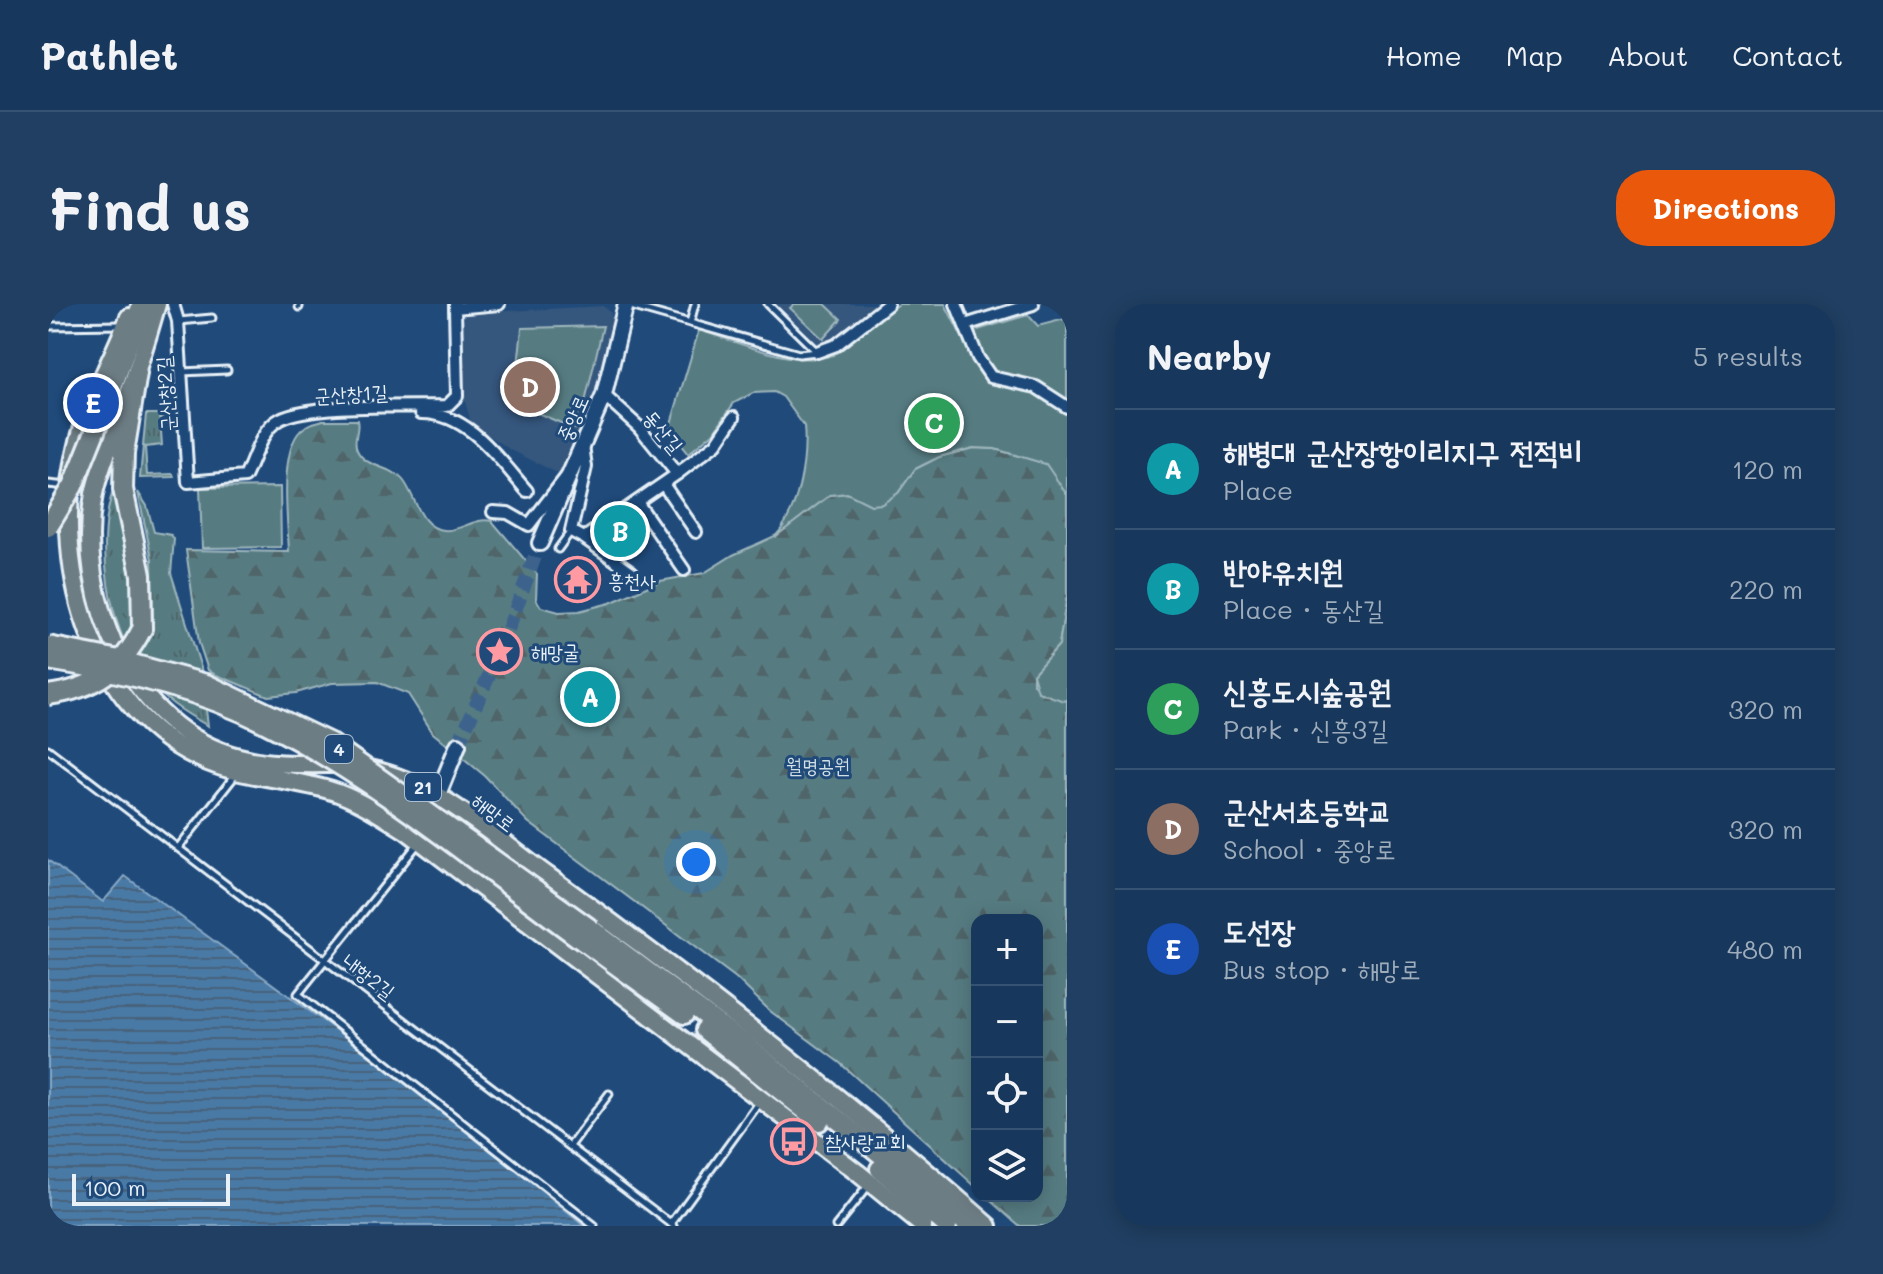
<!DOCTYPE html>
<meta charset="utf-8">
<style>
body{margin:0;font-family:Mali,"Poor Story",sans-serif;background:#203f62;color:#f1f3f6}
.controls{position:absolute;right:24px;bottom:24px;display:grid;overflow:hidden;border-radius:16px;box-shadow:0 4px 20px #0003}
.controls button{width:72px;height:72px;display:grid;place-items:center;padding:0;border:0;border-bottom:2px solid #365272;background:#17385c;color:#f1f3f6;font:40px sans-serif}
.scale{position:absolute;left:24px;bottom:20px;width:158px;box-sizing:border-box;padding-left:8px;border:4px solid #e8f1f8;border-top:0;font-size:22px;line-height:28px;white-space:nowrap;color:#e8f1f8;-webkit-text-stroke:6px #1f4a7a;paint-order:stroke}
.you{position:absolute;left:648px;top:558px;width:28px;height:28px;margin:-20px;border:6px solid #fff;border-radius:50%;background:#1a73e8;box-shadow:0 0 0 12px #1a73e833}
.badge{display:grid;place-items:center;width:52px;height:52px;border-radius:50%;background:#ea580c;color:#fff;font-size:26px;font-weight:700}
.pin{position:absolute;translate:-50% -50%;border:4px solid #fff;box-shadow:0 2px 8px #0006}
.list{margin:0;padding:0;list-style:none}
h2{display:flex;justify-content:space-between;align-items:center;height:104px;margin:0;padding:0 32px;font-size:34px}
h2 small{font-size:26px;font-weight:400;color:#9eacbb}
.list li{display:grid;grid-template-columns:52px 1fr auto;gap:24px;align-items:center;box-sizing:border-box;height:120px;padding:0 32px;border-top:2px solid #365272}
.list b{display:block;font-size:30px;white-space:nowrap}
.list p{margin:0;font-size:26px;white-space:nowrap;color:#9eacbb}
.list em{font-size:26px;font-style:normal;color:#9eacbb}
.icon{flex:none;width:44px;height:44px;fill:none;stroke:currentColor;stroke-width:2;stroke-linecap:round;stroke-linejoin:round}
.map{position:relative;flex:none;width:1019px;height:922px;overflow:hidden;border-radius:32px}
header{display:flex;align-items:center;gap:48px;box-sizing:border-box;height:112px;padding:0 40px;background:#17385c;border-bottom:2px solid #365272}
header strong{font-size:38px}
nav{display:flex;gap:44px;margin-inline-start:auto;font-size:28px}
.intro{display:flex;align-items:center;justify-content:space-between;box-sizing:border-box;height:192px;padding:0 48px}
h1{margin:0;font-size:56px}
.button{padding:20px 36px;border-radius:32px;background:#ea580c;color:#fff;font-size:28px;font-weight:700}
main{display:flex;gap:48px;padding:0 48px}
aside{flex:1;background:#17385c;border-radius:32px;box-shadow:0 4px 20px #0003}
.map>svg:first-child{display:block}
.built{fill:#34567d}
.grass{fill:url(#grass-tufts);stroke:#9fb6bd;stroke-width:2}
.forest{fill:url(#forest-firs);stroke:#9fb6bd;stroke-width:2}
.green{fill:#567c82;stroke:#9fb6bd;stroke-width:2}
.water{fill:url(#water-rules);stroke:#88a9c6;stroke-width:2}
.lines{fill:none;stroke-linecap:round;stroke-linejoin:round}
.secondary-tunnel{stroke:#3d638d;stroke-width:14;stroke-dasharray:14 7;stroke-linecap:butt}
.lane-casing{stroke:#e8f1f8;stroke-width:11}
.street-casing{stroke:#e8f1f8;stroke-width:16}
.secondary-casing{stroke:#e8f1f8;stroke-width:20}
.primary-casing{stroke:#e8f1f8;stroke-width:22}
.highway-casing{stroke:#e8f1f8;stroke-width:24}
.lane{stroke:#1f4a7a;stroke-width:5}
.street{stroke:#1f4a7a;stroke-width:10}
.secondary{stroke:#1f4a7a;stroke-width:14}
.primary{stroke:#6d7d84;stroke-width:16}
.highway{stroke:#6d7d84;stroke-width:18}
.highway-bridge-casing{stroke:#e8f1f8;stroke-width:24;stroke-linecap:butt}
.highway-bridge{stroke:#6d7d84;stroke-width:18}
.labels{text-anchor:middle;dominant-baseline:central;stroke-width:6;stroke-linejoin:round;paint-order:stroke}
.shield{fill:#1f4a7a;stroke:#acbfd2;stroke-width:2}
.shield-label{font-size:18px;font-weight:bold;fill:#e8f1f8}
.street-label{font-size:20px;fill:#e8f1f8;stroke:#1f4a7a}
.poi-label{font-size:20px;fill:#e8f1f8;stroke:#1f4a7a;text-anchor:start}
.park-label{font-size:20px;fill:#d2dfe6;stroke:#1f4a7a}
</style>
<header>
<strong>Pathlet</strong>
<nav><a>Home</a><a>Map</a><a>About</a><a>Contact</a></nav>
</header>
<div class="intro"><h1>Find us</h1><a class="button">Directions</a></div>
<main>
<div class="map">
<svg width="1019" height="922" viewBox="0 0 1019 922">
<defs>
<pattern id="grass-tufts" width="24" height="20" patternUnits="userSpaceOnUse" patternTransform="scale(2)"><rect width="24" height="20" fill="#567c82"/><path d="M3 7l-1-3M5 7V3M7 7l1-3M15 17l-1-3M17 17v-4M19 17l1-3" fill="none" stroke="#4f6569"/></pattern>
<pattern id="forest-firs" width="22" height="20" patternUnits="userSpaceOnUse" patternTransform="scale(2)"><rect width="22" height="20" fill="#567c82"/><path d="M5 1l3.5 6h-7zM16 11l3.5 6h-7z" fill="#4f6569"/></pattern>
<pattern id="water-rules" width="6" height="5" patternUnits="userSpaceOnUse" patternTransform="scale(2)"><rect width="6" height="5" fill="#4879a5"/><path d="M0 2.5h6" fill="none" stroke="#47637c"/></pattern>
</defs>
<rect width="100%" height="100%" fill="#1f4a7a"/>
<filter id="ink" filterUnits="userSpaceOnUse"><feTurbulence type="fractalNoise" baseFrequency=".0125" numOctaves="2"/><feDisplacementMap in="SourceGraphic" scale="16" xChannelSelector="R" yChannelSelector="G"/><feConvolveMatrix kernelMatrix="1 2 1 2 8 2 1 2 1" color-interpolation-filters="sRGB"/></filter>
<g filter="url(#ink)">
<path class="built" d="M729,0H830L795,30L771,42Z
M555,2L563,8L565,18L550,79L511,170L461,145L423,119L414,87L415,17L419,9Z"/>
<path class="grass" d="M98,110H124L112,113L114,141L97,143L99,171L125,170L126,173L92,174Z
M68,179L86,281L84,313L105,318L104,255L90,188L99,202L106,228L123,231L126,235L123,269L153,364L160,422C137,409 113,394 97,373C60,327 45,233 68,179Z"/>
<path class="forest" d="M275,116H309C312,127 304,136 309,146C318,165 343,161 355,176C368,192 371,224 396,226C413,228 425,213 444,217L489,270L488,295L493,303L511,308L531,307L562,299L612,277L656,269L685,251L727,232L782,191L799,189L815,196L850,189L867,165L891,153L925,144L947,145L998,160L1009,173L1019,191V292L1011,341L985,370V380L1019,396V922H972L938,892H989V616H929V884L792,759L722,707L688,674L480,518L437,472L385,429L360,390L329,378L284,379L248,389L220,392L166,370L160,366L151,339L138,246L241,248C240,219 229,140 257,123C261,119 270,118 275,116Z"/>
<path class="green" d="M746,0H777L793,15L775,35L742,4Z
M851,0H897L913,31L980,11L990,22L1017,15L1016,9L1019,8V191L998,160L947,145L925,144L891,153L867,165L850,189L834,200L823,201L799,189L782,191L727,233C751,206 759,156 756,122L735,93L726,88L705,89L686,99L665,129L640,150L621,126L651,26C691,38 744,64 785,51Z
M555,22L535,107L527,125L466,99L474,24Z
M232,183L233,243L154,244L152,184Z
M1019,292V396L1016,397L990,388L985,370L1011,341Z"/>
<path class="water" d="M0,556L55,598L77,572L378,792L536,922H0Z"/>
<g class="lines">
<path class="secondary-tunnel" d="M410,441L452,347L492,239"/>
<defs>
<path id="lane" d="M251,0V3
M720,0L768,47
M579,1L751,50L769,48
M131,17L164,14
M642,19L647,0
M0,22L75,21
M133,68L179,66
M0,180L19,182
M510,245L523,227
M0,445L626,922
M369,541L250,690L546,922
M130,544L189,469
M522,842L561,790
M623,920L711,799
M788,922L820,882"/>
<path id="street" d="M125,0L130,17L140,178L197,173C206,155 213,125 232,115C261,99 362,103 399,102L409,92L407,4
M407,0V4L451,0
M908,0L930,54L943,73L988,83L1019,103
M917,21L985,0
M769,48L788,41L840,0
M373,109C420,108 451,155 479,187
M535,141L538,163L523,227L536,234L629,170L591,123L556,91
M629,170L668,140L686,113
M615,180L648,228
M589,198L636,266
M445,208L460,209L481,221L518,173
M536,234L584,268"/>
<path id="secondary" d="M492,239L556,91L578,0
M379,518L410,441"/>
<path id="primary" d="M109,0C99,35 88,70 76,104C66,132 52,161 46,190C26,294 83,425 191,453C224,462 260,460 294,460
M81,13C65,54 42,94 31,137C0,254 40,409 160,458C202,475 248,474 290,489C314,498 337,513 359,527L810,869L875,922
M321,465C391,479 444,532 500,572C652,682 801,798 941,922"/>
<path id="highway" d="M89,69L76,149L75,185L93,271L94,325
M60,95L94,0
M544,626L696,740L922,922
M535,637L636,710
M657,726L771,817
M832,865L899,922"/>
</defs>
<use href="#lane" class="lane-casing"/>
<use href="#street" class="street-casing"/>
<use href="#secondary" class="secondary-casing"/>
<use href="#primary" class="primary-casing"/>
<use href="#highway" class="highway-casing"/>
<use href="#lane" class="lane"/>
<use href="#street" class="street"/>
<use href="#secondary" class="secondary"/>
<use href="#primary" class="primary"/>
<use href="#highway" class="highway"/>
<defs>
<path id="highway-bridge" d="M0,223L25,182L60,95
M0,342L66,355L158,380L282,439L544,626
M0,356C72,367 150,385 215,418C330,475 431,561 535,637
M0,391C46,385 73,366 94,325"/>
</defs>
<use href="#highway-bridge" class="highway-bridge-casing"/>
<use href="#highway-bridge" class="highway-bridge"/>
</g>
</g>
<defs>
<symbol id="temple-ring" viewBox="-11 -11 22 22"><circle r="9.5" fill="#1f4a7a" stroke="#ff9aa2" stroke-width="1.5"/><path d="M0-6L5-2H3V0L6.5 2.5H4V6H1.5V3h-3V6H-4V2.5H-6.5L-3 0V-2H-5Z" fill="#ff9aa2"/></symbol>
<symbol id="sight-ring" viewBox="-11 -11 22 22"><circle r="9.5" fill="#1f4a7a" stroke="#ff9aa2" stroke-width="1.5"/><path d="M0-6L1.8-2.2L6-1.7L2.9 1.2L3.7 5.4L0 3.3L-3.7 5.4L-2.9 1.2L-6-1.7L-1.8-2.2Z" fill="#ff9aa2"/></symbol>
<symbol id="bus-ring" viewBox="-11 -11 22 22"><circle r="9.5" fill="#1f4a7a" stroke="#ff9aa2" stroke-width="1.5"/><path d="M-5-6H5V4H4V6H2V4H-2V6H-4V4H-5ZM-3.5-4V0h7V-4ZM-3.5 1.2v1.5H-2V1.2ZM2 1.2v1.5H3.5V1.2Z" fill="#ff9aa2"/></symbol>
</defs>
<g fill-rule="evenodd">
<use href="#temple-ring" x="504" y="250" width="51" height="51"/>
<use href="#sight-ring" x="426" y="322" width="51" height="51"/>
<use href="#bus-ring" x="720" y="812" width="51" height="51"/>
</g>
<g class="labels">
<g class="shield">
<rect x="277" y="431" width="28" height="28" rx="6"/>
<rect x="357" y="469" width="36" height="28" rx="6"/>
</g>
<g class="shield-label">
<text x="291" y="445">4</text>
<text x="375" y="483">21</text>
</g>
<g class="street-label">
<text transform="translate(303 89) rotate(-3)">군산창1길</text>
<text transform="translate(117 90) rotate(-94)">군산창2길</text>
<text transform="translate(524 114) rotate(-66)">중앙로</text>
<text transform="translate(616 127) rotate(50)">동산길</text>
<text transform="translate(446 508) rotate(37)">해망로</text>
<text transform="translate(321 672) rotate(37)">내항2길</text>
</g>
<g class="poi-label">
<text x="560" y="276">흥천사</text>
<text x="483" y="347">해망굴</text>
<text x="777" y="837">참사랑교회</text>
</g>
<g class="park-label">
<text x="770" y="461">월명공원</text>
</g>
</g>
</svg>
<div class="controls">
<button>+</button>
<button>−</button>
<button><svg class="icon" aria-label="locate" viewBox="0 0 24 24"><circle cx="12" cy="12" r="6"/><path d="M12 2v4M12 18v4M2 12h4M18 12h4"/></svg></button>
<button><svg class="icon" aria-label="layers" viewBox="0 0 24 24"><path d="M12 4l9 5-9 5-9-5zM3 14l9 5 9-5"/></svg></button>
</div>
<div class="scale">100 m</div>
<div class="you"></div>
<div class="pin badge" style="left:542px;top:393px;background:#0f9aa8">A</div>
<div class="pin badge" style="left:572px;top:227px;background:#0f9aa8">B</div>
<div class="pin badge" style="left:886px;top:119px;background:#2e9e5b">C</div>
<div class="pin badge" style="left:482px;top:83px;background:#8d6e63">D</div>
<div class="pin badge" style="left:45px;top:99px;background:#1a4fb4">E</div>
</div>
<aside>
<h2>Nearby<small>5 results</small></h2>
<ul class="list">
<li><span class="badge" style="background:#0f9aa8">A</span><div><b>해병대 군산장항이리지구 전적비</b><p>Place</p></div><em>120 m</em></li>
<li><span class="badge" style="background:#0f9aa8">B</span><div><b>반야유치원</b><p>Place · 동산길</p></div><em>220 m</em></li>
<li><span class="badge" style="background:#2e9e5b">C</span><div><b>신흥도시숲공원</b><p>Park · 신흥3길</p></div><em>320 m</em></li>
<li><span class="badge" style="background:#8d6e63">D</span><div><b>군산서초등학교</b><p>School · 중앙로</p></div><em>320 m</em></li>
<li><span class="badge" style="background:#1a4fb4">E</span><div><b>도선장</b><p>Bus stop · 해망로</p></div><em>480 m</em></li>
</ul>
</aside>
</main>
